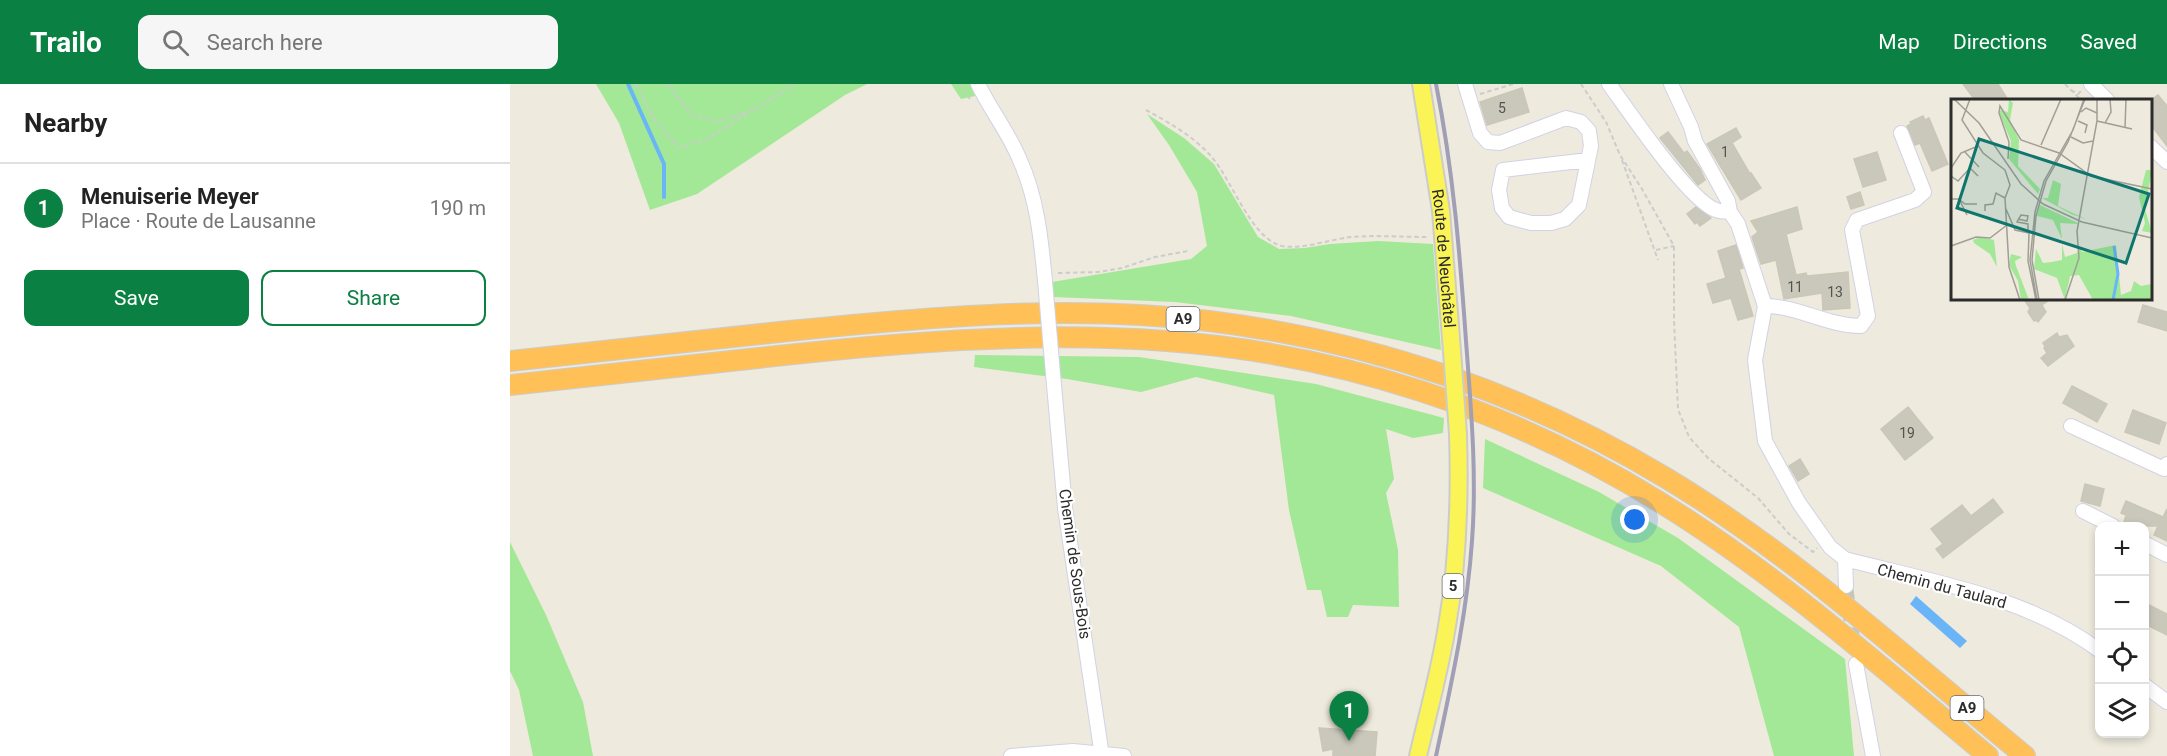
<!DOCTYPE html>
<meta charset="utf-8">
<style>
body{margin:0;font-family:Roboto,sans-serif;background:#f6f6f6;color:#222}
.controls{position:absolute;right:18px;bottom:18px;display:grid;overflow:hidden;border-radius:12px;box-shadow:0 3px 9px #0003}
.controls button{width:54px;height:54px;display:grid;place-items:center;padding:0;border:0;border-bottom:2px solid #e0e0e0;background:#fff;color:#222;font:30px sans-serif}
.you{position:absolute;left:1125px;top:436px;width:21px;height:21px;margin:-15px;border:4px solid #fff;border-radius:50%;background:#1a73e8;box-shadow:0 0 0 9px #1a73e833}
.badge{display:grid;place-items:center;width:39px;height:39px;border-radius:50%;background:#0b8043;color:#fff;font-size:20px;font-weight:700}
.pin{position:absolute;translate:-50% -50px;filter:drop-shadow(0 2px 3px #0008)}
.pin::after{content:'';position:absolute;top:32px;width:21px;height:18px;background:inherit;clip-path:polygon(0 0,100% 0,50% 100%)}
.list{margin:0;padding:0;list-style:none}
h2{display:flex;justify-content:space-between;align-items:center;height:78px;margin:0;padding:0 24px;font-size:26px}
h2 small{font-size:20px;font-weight:400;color:#767676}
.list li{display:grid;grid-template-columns:39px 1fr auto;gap:18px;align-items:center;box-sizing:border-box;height:90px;padding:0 24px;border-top:2px solid #e0e0e0}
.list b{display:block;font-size:22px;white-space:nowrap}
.list p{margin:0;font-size:20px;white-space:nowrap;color:#767676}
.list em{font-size:20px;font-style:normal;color:#767676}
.actions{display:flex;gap:12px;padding:18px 24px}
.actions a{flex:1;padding:14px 0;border:2px solid #0b8043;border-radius:12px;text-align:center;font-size:21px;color:#0b8043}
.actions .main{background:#0b8043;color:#fff}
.icon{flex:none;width:33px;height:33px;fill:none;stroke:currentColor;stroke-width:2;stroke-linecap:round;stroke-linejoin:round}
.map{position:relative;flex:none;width:1657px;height:672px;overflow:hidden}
header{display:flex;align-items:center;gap:36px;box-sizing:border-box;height:84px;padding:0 30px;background:#0b8043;color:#fff}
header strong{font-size:28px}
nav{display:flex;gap:33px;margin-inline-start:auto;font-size:21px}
.search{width:420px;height:54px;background:#f6f6f6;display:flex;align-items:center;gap:15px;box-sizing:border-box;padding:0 21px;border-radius:12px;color:#767676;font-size:22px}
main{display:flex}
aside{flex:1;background:#fff}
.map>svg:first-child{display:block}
.green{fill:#a2e896}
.water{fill:#6ab5f7}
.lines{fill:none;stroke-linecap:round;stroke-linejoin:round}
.stream{stroke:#6ab5f7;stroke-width:4}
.building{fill:#c9c8bb;stroke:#cac7b6;stroke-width:1.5}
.minor-tunnel{stroke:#c7c4ba;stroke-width:14;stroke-dasharray:14 7;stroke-linecap:butt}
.minor-casing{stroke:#d2d2e5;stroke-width:16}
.major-casing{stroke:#ccc;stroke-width:20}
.highway-casing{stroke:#ccc;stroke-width:22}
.path{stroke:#ccc;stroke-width:2;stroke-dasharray:4.5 3;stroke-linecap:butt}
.minor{stroke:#fff;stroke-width:14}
.major{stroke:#faf456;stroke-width:16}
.highway{stroke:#ffc157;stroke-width:20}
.rail{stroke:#a09fb7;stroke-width:4}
.minor-bridge-casing{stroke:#d2d2e5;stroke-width:16;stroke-linecap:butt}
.major-bridge-casing{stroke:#ccc;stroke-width:20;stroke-linecap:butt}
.minor-bridge{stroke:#fff;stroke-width:14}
.major-bridge{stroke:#faf456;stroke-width:16}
.labels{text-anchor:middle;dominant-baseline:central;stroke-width:4.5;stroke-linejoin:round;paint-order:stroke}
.number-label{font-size:14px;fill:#535350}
.shield{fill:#fff;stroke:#6b6b6b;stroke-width:1.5}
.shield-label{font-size:15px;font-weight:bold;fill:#2c2c2c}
.street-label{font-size:16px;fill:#2c2c2c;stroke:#fff}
.inset-river{fill:none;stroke:#6ab5f7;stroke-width:3}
.inset-road{fill:none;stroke:#a09e96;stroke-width:1.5}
.view{fill:#0f766e;fill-opacity:0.15;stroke:#0f766e;stroke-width:3}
.inset-edge{fill:none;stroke:#2c2c2c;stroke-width:3}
</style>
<header>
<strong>Trailo</strong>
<div class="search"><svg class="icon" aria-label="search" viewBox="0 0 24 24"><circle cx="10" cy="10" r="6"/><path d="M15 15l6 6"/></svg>Search here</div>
<nav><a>Map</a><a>Directions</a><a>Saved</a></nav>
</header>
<main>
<aside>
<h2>Nearby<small></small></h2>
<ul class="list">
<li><span class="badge">1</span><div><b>Menuiserie Meyer</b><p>Place · Route de Lausanne</p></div><em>190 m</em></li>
</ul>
<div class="actions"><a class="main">Save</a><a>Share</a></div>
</aside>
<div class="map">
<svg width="1657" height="672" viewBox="0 0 1657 672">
<rect width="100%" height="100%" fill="#eeeadd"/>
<path class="green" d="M86,0H357L335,11L187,110L140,126L109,39Z
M441,0H460L465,12L451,15Z
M637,30L674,54L704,80L748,153L769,165L795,164L820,160L868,157L923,160L931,266L781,232L665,218L544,213L542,198L681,175L697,162L687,108L659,61Z
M465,271L629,273L806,300L934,334L933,349L903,354L876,345L884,395L876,409L888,466L889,523L843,521L838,533H817L811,506H797L779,426L764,311L686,293L631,308L557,295L464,283Z
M975,355L1089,408L1168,454L1335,575L1344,672H1264L1229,543L1151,482L973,404Z
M0,458L36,531L73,618L83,672H23L9,606L0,587Z"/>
<path class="water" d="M1406,512L1457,557L1450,564L1400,520Z"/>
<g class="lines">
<path class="stream" d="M118,0L154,80V113"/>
</g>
<path class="building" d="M1453,0H1488L1498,16H1465Z
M1012,4L1019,28L977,41L970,18Z
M1648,11L1657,22V62L1641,41V16Z
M1413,32L1415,36L1419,34L1438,80L1422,87L1410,59L1405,61L1397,42L1401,40L1400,38Z
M1226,44L1231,53L1222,59L1240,90L1241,89L1251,104L1231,116L1197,60Z
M1158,48L1174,69L1177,67L1190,85L1195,96L1188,101L1150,54Z
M1367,68L1376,96L1353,103L1344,75Z
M1350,108L1354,121L1341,125L1337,113Z
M1186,123L1201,134L1190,142L1187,138L1185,140L1177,130Z
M1287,123L1292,145L1276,150L1286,191L1296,189L1297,192L1338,188L1340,224L1313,226L1312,209L1274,215L1266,176L1251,180L1242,153L1248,148L1241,137Z
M1226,161L1233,184L1229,185L1243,232L1228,236L1221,214L1203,219L1197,200L1216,194L1208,167Z
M1513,214H1542L1532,221L1536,228L1528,238L1526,236L1524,237L1518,228L1520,224Z
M1633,221L1657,228V247L1628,238Z
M1547,249L1549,253L1557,251L1564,262L1538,282L1531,274L1537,269L1534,264L1535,262L1533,259Z
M1562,302L1597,320L1587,338L1553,319Z
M1398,323L1423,354L1395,376L1371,345Z
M1623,326L1656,339L1649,360L1615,348Z
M1290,375L1299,390L1288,397L1279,382Z
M1575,400L1594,405L1590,422L1571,417Z
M1483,415L1493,428L1433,474L1426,465L1433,460L1421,445L1452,421L1461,432Z
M1616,417L1653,433L1657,425V457L1644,451L1648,442H1626L1614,438L1616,431L1611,429Z
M1635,519L1657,530V551L1635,540Z
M809,644L867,648L865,672H823V665L813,667Z"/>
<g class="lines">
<path class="minor-tunnel" d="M1336,502L1344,563"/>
<defs>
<path id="minor" d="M468,0C480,25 498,48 509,74C527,113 531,154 535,197
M955,0L970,49L978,58L990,59L1056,34L1071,38L1079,47L1081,62L1069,121L1055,135L1041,139H1021L999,133L992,124L989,106L993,86L1078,76
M1099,0C1118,26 1179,117 1206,126C1210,128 1216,127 1220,128
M1161,0L1181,43L1185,57L1218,117L1220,128L1228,140L1255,222L1245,276L1255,357L1289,419L1320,463L1335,475C1422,498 1516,512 1590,567
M1581,0L1597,16
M1640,62L1657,78
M1255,222C1288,222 1318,242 1351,242L1358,232L1342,146L1347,136L1405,116L1414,108L1391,49
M543,290L555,424L592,672
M1561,342L1654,385L1657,380
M1573,427L1603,442
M1634,459L1657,471
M1335,475L1336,502
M1346,580L1363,672
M1634,601L1657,618
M501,672L563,667L614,672"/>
<g id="major">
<path id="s1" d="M911,0L931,127L942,267"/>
<path d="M908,672C918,629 930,586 937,542C948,479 950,414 948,350"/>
</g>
<path id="highway" d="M0,277C93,267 186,257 279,247C418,233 560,220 699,237C861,257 1017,310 1156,394C1286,472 1398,576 1515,672
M0,301C83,292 165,283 248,274C383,259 520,247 656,257C829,269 1001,326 1148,417C1267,490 1371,583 1478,672"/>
</defs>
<use href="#minor" class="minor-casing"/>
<use href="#major" class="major-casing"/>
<use href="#highway" class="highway-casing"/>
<path class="path" d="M126,0L145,36L168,64L197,55L245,25
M158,0L181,30L207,37L240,27
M449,0L460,15
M1071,0L1096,38L1110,71L1132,105L1164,162V236L1168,325L1179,353L1198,374L1248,414L1279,450L1303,468L1307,464
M1555,0L1571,16
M1561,6L1568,10L1571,7
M970,10L1003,0
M245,25L285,0
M636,26C658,38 683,52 700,71C722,95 741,155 772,162C792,166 821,155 841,153C866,151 893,153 919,153
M1112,76L1148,176
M1146,166L1164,162
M548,189L588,188L612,184L645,173L678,167"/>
<use href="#minor" class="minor"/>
<use href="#major" class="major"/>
<use href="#highway" class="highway"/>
<path class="rail" d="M926,672C941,601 957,530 962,457C967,391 961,324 956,257C950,171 943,85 926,0"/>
<defs>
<path id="minor-bridge" d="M535,197L543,290"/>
<path id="major-bridge" d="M942,267L948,350"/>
</defs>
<use href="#minor-bridge" class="minor-bridge-casing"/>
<use href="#major-bridge" class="major-bridge-casing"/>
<use href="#minor-bridge" class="minor-bridge"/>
<use href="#major-bridge" class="major-bridge"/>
</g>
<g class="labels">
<g class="number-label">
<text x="992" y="24">5</text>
<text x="1215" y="68">1</text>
<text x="1285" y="203">11</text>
<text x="1325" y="208">13</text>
<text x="1397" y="349">19</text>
</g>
<g class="shield">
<rect x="656.5" y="223" width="33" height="24" rx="4.5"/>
<rect x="932.5" y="490" width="21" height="24" rx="4.5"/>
<rect x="1440.5" y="612" width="33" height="24" rx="4.5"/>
</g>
<g class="shield-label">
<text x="673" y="235">A9</text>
<text x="943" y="502">5</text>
<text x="1457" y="624">A9</text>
</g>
<g class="street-label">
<text stroke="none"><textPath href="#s1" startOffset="176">Route de Neuchâtel</textPath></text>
<text transform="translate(565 480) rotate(82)">Chemin de Sous-Bois</text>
<text transform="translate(1432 502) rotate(15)">Chemin du Taulard</text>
</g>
</g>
<g transform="translate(1441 15)">
<rect width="201" height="201" fill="#eeeadd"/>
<path d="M58,0L62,4L59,21L68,41L67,67L89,90L87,95L58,60L60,42L49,16V11L57,13ZM195,71H201L194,110L201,134L191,132L194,124L188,98ZM102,81L110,85L107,107L137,121L120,115L91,99H97ZM89,106L127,124L126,125L109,124L111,140L102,121L86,117ZM30,138L43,141L46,168L39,155L23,144L22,141ZM111,145L114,158L126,154L128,147L131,153L165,146L170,196L180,192L183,182L190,187L201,185V201H142L128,176L119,177L114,201L106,179L83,170L85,150L92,164L101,163L111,161ZM60,155L71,158L64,162L65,167L78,201L70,200L67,182L58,166Z" fill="#a2e896"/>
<path class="inset-river" d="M162,201L167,175L163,147"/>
<path class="inset-road" d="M3,0L28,24L70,85L92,105L131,123L201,139M19,0L11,21L32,54L54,71M130,13L135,9L146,14M127,22L136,26L134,34M146,22L181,30M154,24L160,13L159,0M174,29L175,0M120,38L132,44L142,42M90,46L110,0M13,52L28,68M57,60L58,43L48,14L49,7L70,41L108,54L140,77L201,90M0,69L10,54L27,47M54,71L59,86L54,99L58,168L69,201M0,77L7,82L19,69L27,77M0,100H8L16,116M9,101L14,105H26M55,110L64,131L78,134L77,162L85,201M34,112V106L42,105L45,94L54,99M67,120L76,122L77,117L70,116L67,121L66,123L77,125V133M0,147L25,138L39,139L56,126M86,201L79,161L84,113L93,82L122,31L133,0M88,201L81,161L85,117L95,82L117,43L134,0M114,201L128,159L126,132L146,22V0"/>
<path class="view" d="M28,40L198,95L175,164L6,109Z"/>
<rect width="201" height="201" class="inset-edge"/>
</g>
</svg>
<div class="controls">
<button>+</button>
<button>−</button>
<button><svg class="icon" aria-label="locate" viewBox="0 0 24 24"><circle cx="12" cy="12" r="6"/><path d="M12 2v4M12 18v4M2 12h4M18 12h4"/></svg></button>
<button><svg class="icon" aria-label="layers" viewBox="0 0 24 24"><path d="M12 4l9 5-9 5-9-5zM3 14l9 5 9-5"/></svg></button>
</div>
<div class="you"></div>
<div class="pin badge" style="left:839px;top:657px">1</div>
</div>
</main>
